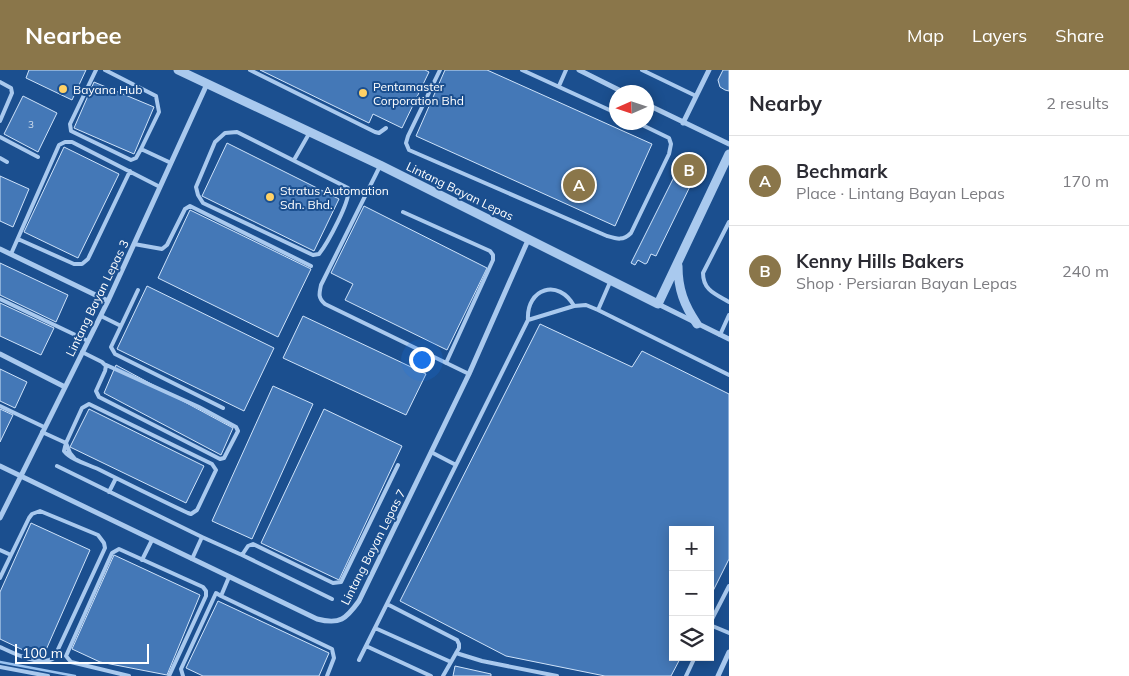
<!DOCTYPE html>
<meta charset="utf-8">
<style>
body{margin:0;font-family:Mulish,sans-serif;background:#f2f2f3;color:#2b2b33}
.controls{position:absolute;right:15px;bottom:15px;display:grid;overflow:hidden;border-radius:0px;box-shadow:0 2px 12px #0003}
.controls button{width:45px;height:45px;display:grid;place-items:center;padding:0;border:0;border-bottom:1px solid #e1e1e2;background:#fff;color:#2b2b33;font:25px sans-serif}
.compass{position:absolute;left:609px;top:15px;width:45px;height:45px;border-radius:50%;background:#fff;box-shadow:0 2px 12px #0003;rotate:267deg}
.scale{position:absolute;left:15px;bottom:12px;width:134px;box-sizing:border-box;padding-left:5px;border:2px solid #fff;border-top:0;font-size:14px;line-height:18px;white-space:nowrap;color:#fff;-webkit-text-stroke:4px #1b4f8f;paint-order:stroke}
.you{position:absolute;left:421px;top:289px;width:18px;height:18px;margin:-12px;border:4px solid #fff;border-radius:50%;background:#1a73e8;box-shadow:0 0 0 8px #1a73e833}
.badge{display:grid;place-items:center;width:32px;height:32px;border-radius:50%;background:#8a764a;color:#fff;font-size:16px;font-weight:700}
.pin{position:absolute;translate:-50% -50%;border:2px solid #fff;box-shadow:0 1px 5px #0006}
.list{margin:0;padding:0;list-style:none}
h2{display:flex;justify-content:space-between;align-items:center;height:65px;margin:0;padding:0 20px;font-size:21px}
h2 small{font-size:16px;font-weight:400;color:#7c7c81}
.list li{display:grid;grid-template-columns:32px 1fr auto;gap:15px;align-items:center;box-sizing:border-box;height:90px;padding:0 20px;border-top:1px solid #e1e1e2}
.list b{display:block;font-size:19px;white-space:nowrap}
.list p{margin:0;font-size:16px;white-space:nowrap;color:#7c7c81}
.list em{font-size:16px;font-style:normal;color:#7c7c81}
.icon{flex:none;width:28px;height:28px;fill:none;stroke:currentColor;stroke-width:2;stroke-linecap:round;stroke-linejoin:round}
.map{position:relative;flex:none;width:729px;height:606px;overflow:hidden}
header{display:flex;align-items:center;gap:30px;box-sizing:border-box;height:70px;padding:0 25px;background:#8a764a;color:#fff}
header strong{font-size:24px}
nav{display:flex;gap:28px;margin-inline-start:auto;font-size:18px}
main{display:flex}
aside{flex:1;background:#fff}
.map>svg:first-child{display:block}
.lines{fill:none;stroke-linecap:round;stroke-linejoin:round}
.stream{stroke:#9cc4f0;stroke-width:2.5}
.building{fill:#4478b7;stroke:#cfe3fa}
.service{stroke:#a9c9ee;stroke-width:4}
.minor{stroke:#a9c9ee;stroke-width:5}
.tertiary{stroke:#a9c9ee;stroke-width:9}
.poi-dot{fill:#ffd166;stroke:#1b4f8f;stroke-width:2}
.labels{text-anchor:middle;dominant-baseline:central;stroke-width:4;stroke-linejoin:round;paint-order:stroke}
.number-label{font-size:10px;fill:#d0dded}
.poi-label{font-size:12px;fill:#fff;stroke:#1b4f8f;text-anchor:start}
.street-label{font-size:12px;fill:#fff;stroke:#1b4f8f}
</style>
<header>
<strong>Nearbee</strong>
<nav><a>Map</a><a>Layers</a><a>Share</a></nav>
</header>
<main>
<div class="map">
<svg width="729" height="606" viewBox="0 0 729 606">
<rect width="100%" height="100%" fill="#1b4f8f"/>
<g class="lines">
<path class="stream" d="M0,592L75,606"/>
</g>
<path class="building" d="M29,0H86L72,30L26,8Z
M260,0H425L429,2L402,58L373,44L369,53Z
M445,0H487L652,74L615,156L416,66Z
M723,0H729V21L725,20L720,17L718,10Z
M94,12L154,37L134,84L74,58Z
M23,26L57,43L38,82L4,64Z
M227,73L339,129L314,181L202,126Z
M64,77L119,104L78,188L24,162Z
M688,87H694L700,92L699,98L656,186L651,184L647,193L645,194L638,190L635,195L631,193L682,91Z
M0,106L29,119L13,157L0,151Z
M364,136L487,198L447,280L345,230L353,214L331,203Z
M190,140L311,199L278,267L158,208Z
M0,193L68,225L56,252L0,225Z
M147,216L274,278L244,341L117,279Z
M0,233L54,258L41,285L0,266Z
M303,246L426,304L406,345L283,288Z
M540,254L632,297L642,281L729,324V489L710,527V460H673V587H681L671,606H605L506,586L400,531Z
M116,295L233,358L221,385L104,323Z
M0,299L27,312L15,338L0,331Z
M273,316L313,334L252,469L212,451Z
M0,339L13,345L0,372Z
M89,339L204,396L186,433L70,377Z
M324,339L402,376L339,510L261,473Z
M31,453L90,480L42,589L0,569V522Z
M114,485L200,525L167,605L100,592L72,579Z
M218,531L329,583L319,606H203L186,598Z
M455,596L491,604V606H453Z"/>
<g class="lines">
<path class="service" d="M96,0L70,54L71,61L131,90L136,88L141,79
M105,0L156,26L159,42L141,79L171,93
M250,0L375,62L379,63L386,58
M440,0L408,66L406,73L409,80L607,166C617,169 623,171 631,163L669,84L671,74L669,68L636,52
M522,0L616,43
M642,0L696,26
M0,12L11,18L12,23L0,51
M559,16L566,0
M237,62L348,118C352,129 327,174 319,184L313,185L203,133L198,125L196,117L215,72L225,63Z
M0,67L38,87
M0,88L7,92
M294,90L310,62
M380,96L321,215C319,224 318,228 325,234L469,304
M403,142L490,181L493,185V190L446,293
M729,152L703,203C703,220 715,224 729,232
M18,169L74,194H82L88,189L130,101
M134,174L162,179L167,175L185,139L190,136L311,196
M11,184L59,75L65,72H72L160,117
M0,229L88,271
M598,240L729,305
M101,246L121,256L111,277L115,284L223,338
M528,250C526,218 559,208 574,236
M121,256L138,220
M720,265L729,245
M82,282L102,292L106,296L105,301L96,321L99,327L220,389L224,388L238,361L236,357L199,337L104,294
M0,336L44,357
M42,362L66,373
M66,373L64,381C71,390 87,394 98,399C128,414 158,429 188,443L191,444L197,440L216,400L212,394L89,334L82,338L66,373L70,383L75,389
M456,395L528,250L574,236L586,235L598,240L611,210
M57,396L202,467
M109,422L116,408
M0,480L11,485L29,448L32,444L40,441L98,465L104,473L105,478L54,588C40,597 13,583 0,577
M242,485L332,529
M192,489L202,467L242,485L248,476L253,474L333,513L341,512L398,395
M142,490L152,470
M229,507L221,526L332,579L334,588L327,606
M0,508L11,485
M387,534L457,570L459,574V578L443,606
M710,553L729,516
M710,555L729,563
M375,558L451,592
M366,576L431,606
M456,583L482,591L557,606
M359,590L456,395L431,382
M0,597L48,606
M129,606L71,592L66,586L112,483L119,479L203,517L206,521V526L169,606
M183,606L181,599L216,523L221,526
M686,606L695,587"/>
<path class="minor" d="M579,0L623,22
M646,34L729,74
M683,53L709,0
M0,179L108,231
M658,234L729,269
M0,284L65,317
M0,396L317,549C340,555 346,549 359,531L469,304L529,168
M0,448L108,231L207,14
M718,606L729,582"/>
<path class="tertiary" d="M178,0L380,95L658,234L729,84
M678,196C678,219 684,235 697,254"/>
</g>
<g class="poi-dot">
<circle cx="63" cy="19" r="5"/>
<circle cx="363" cy="23" r="5"/>
<circle cx="270" cy="127" r="5"/>
</g>
<g class="labels">
<g class="number-label">
<text x="31" y="54">3</text>
</g>
<g class="poi-label">
<text x="373" y="16">Pentamaster<tspan x="373" dy="14">Corporation Bhd</tspan></text>
<text x="73" y="19">Bayana Hub</text>
<text x="280" y="120">Stratus Automation<tspan x="280" dy="14">Sdn. Bhd.</tspan></text>
</g>
<g class="street-label">
<text transform="translate(460 121) rotate(26)">Lintang Bayan Lepas</text>
<text transform="translate(97 228) rotate(-64)">Lintang Bayan Lepas 3</text>
<text transform="translate(373 477) rotate(-63)">Lintang Bayan Lepas 7</text>
</g>
</g>
</svg>
<div class="controls">
<button>+</button>
<button>−</button>
<button><svg class="icon" aria-label="layers" viewBox="0 0 24 24"><path d="M12 4l9 5-9 5-9-5zM3 14l9 5 9-5"/></svg></button>
</div>
<svg class="compass" viewBox="-18 -18 36 36"><path d="M0-13l5 13h-10z" fill="#e53935"/><path d="M0 13l5-13h-10z" fill="#7c7c81"/></svg>
<div class="scale">100 m</div>
<div class="you"></div>
<div class="pin badge" style="left:579px;top:115px">A</div>
<div class="pin badge" style="left:689px;top:100px">B</div>
</div>
<aside>
<h2>Nearby<small>2 results</small></h2>
<ul class="list">
<li><span class="badge">A</span><div><b>Bechmark</b><p>Place · Lintang Bayan Lepas</p></div><em>170 m</em></li>
<li><span class="badge">B</span><div><b>Kenny Hills Bakers</b><p>Shop · Persiaran Bayan Lepas</p></div><em>240 m</em></li>
</ul>
</aside>
</main>
